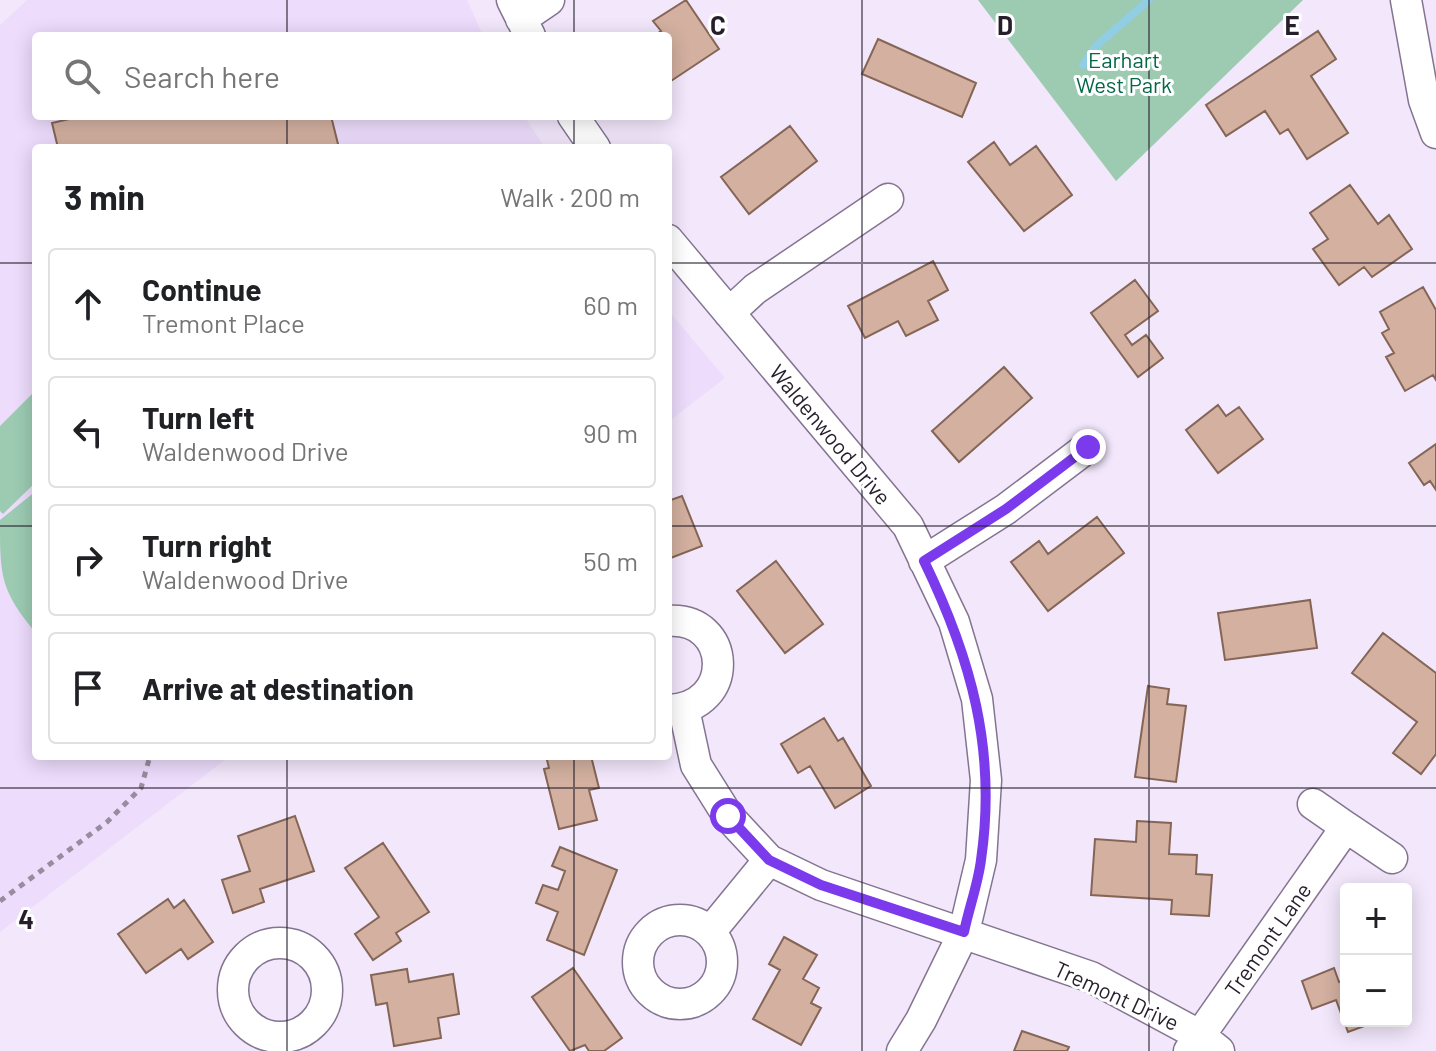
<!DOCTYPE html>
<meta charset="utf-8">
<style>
body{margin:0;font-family:Barlow,sans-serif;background:#f2f2f2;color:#202124}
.controls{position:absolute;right:24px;bottom:24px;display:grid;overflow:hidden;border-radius:8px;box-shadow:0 4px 20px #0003}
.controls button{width:72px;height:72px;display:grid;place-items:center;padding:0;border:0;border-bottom:2px solid #e0e0e0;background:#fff;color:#202124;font:40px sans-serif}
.stop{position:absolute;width:24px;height:24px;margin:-18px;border:6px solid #7c3aed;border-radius:50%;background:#fff}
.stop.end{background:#7c3aed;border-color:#fff;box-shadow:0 2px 8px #0008}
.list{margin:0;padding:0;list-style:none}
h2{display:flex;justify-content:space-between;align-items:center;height:104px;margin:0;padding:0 32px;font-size:34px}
h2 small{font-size:26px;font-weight:400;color:#757577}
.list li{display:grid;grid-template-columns:52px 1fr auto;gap:24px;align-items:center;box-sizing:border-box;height:112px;margin:0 16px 16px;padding:0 16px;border:2px solid #e0e0e0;border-radius:8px}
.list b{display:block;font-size:30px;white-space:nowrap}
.list p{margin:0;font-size:26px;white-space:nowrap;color:#757577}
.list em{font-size:26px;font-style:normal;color:#757577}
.icon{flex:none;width:44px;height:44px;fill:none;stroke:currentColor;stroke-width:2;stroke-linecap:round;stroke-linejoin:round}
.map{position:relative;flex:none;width:1436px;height:1051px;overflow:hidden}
.search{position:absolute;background:#fff;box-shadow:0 4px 20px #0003;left:32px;top:32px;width:640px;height:88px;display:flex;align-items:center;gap:20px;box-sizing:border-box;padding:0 28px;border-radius:8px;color:#757577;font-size:30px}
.panel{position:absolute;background:#fff;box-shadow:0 4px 20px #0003;left:32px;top:144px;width:640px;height:616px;border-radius:8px}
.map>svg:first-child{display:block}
.built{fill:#eddcfc}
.green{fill:#9ccbb2}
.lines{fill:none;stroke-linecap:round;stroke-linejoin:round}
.stream{stroke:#91cde3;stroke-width:8}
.building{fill:#d3b0a0;stroke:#856556;stroke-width:2}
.street-casing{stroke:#847491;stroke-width:33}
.path{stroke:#978d9e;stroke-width:5;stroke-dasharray:6 6;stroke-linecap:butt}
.street{stroke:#fff;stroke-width:30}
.route{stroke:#7c3aed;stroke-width:10}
.grid{fill:none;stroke:#261f2b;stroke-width:2;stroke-opacity:0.55}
.labels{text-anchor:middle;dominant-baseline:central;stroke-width:6;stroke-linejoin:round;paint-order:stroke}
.park-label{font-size:22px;fill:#046745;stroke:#fff}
.street-label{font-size:22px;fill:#261f2b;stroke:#fff}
.grid-label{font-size:26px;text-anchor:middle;font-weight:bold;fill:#261f2b;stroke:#fff;stroke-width:6;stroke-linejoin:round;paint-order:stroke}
</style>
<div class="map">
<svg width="1436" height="1051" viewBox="0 0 1436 1051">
<rect width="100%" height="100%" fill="#f2e7fb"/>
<path class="built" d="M27,0H467L483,36H36V116H524L545,148H36V756H230L0,932V25Z
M668,310L725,378L668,422Z"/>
<path class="green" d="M978,0H1303L1116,181Z
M36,390V482L3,514L0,511V426Z
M36,491V633C0,590 0,575 0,520Z"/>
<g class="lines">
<path class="stream" d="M1083,65L1096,46L1149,0"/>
</g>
<path class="building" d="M686,0L719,49L668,83V36H654L661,31L653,21Z
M1318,31L1336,59L1311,76L1348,133L1307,159L1288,129L1280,134L1265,111L1226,136L1206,105Z
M878,39L976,83L962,117L862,74Z
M82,116H331L339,148H58L52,123Z
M790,126L817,161L749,214L721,177Z
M994,142L1010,165L1036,146L1072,195L1024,231L968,162Z
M1350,185L1378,224L1389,215L1412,249L1372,277L1364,267L1339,285L1313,249L1328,239L1310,213Z
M933,261L948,290L928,301L938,320L906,336L898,321L865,338L848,306Z
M1135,280L1158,311L1125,335L1132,345L1146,335L1163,358L1138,377L1091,313Z
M1423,287L1436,310V380L1433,375L1405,391L1386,357L1394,353L1382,333L1389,329L1380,312Z
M1004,367L1032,398L959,462L932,431Z
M1218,405L1226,416L1239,407L1263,439L1218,473L1186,430Z
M1436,444V490L1430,481L1424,485L1409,463Z
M682,496L702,546L668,559V501Z
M1097,517L1124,553L1048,611L1011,562L1039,541L1048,554Z
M776,561L823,624L785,653L737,591Z
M1310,600L1317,648L1225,660L1218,613Z
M1383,633L1436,673V754L1421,774L1393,753L1417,722L1352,673Z
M1148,686L1169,689L1167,704L1186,706L1176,782L1135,777Z
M824,718L838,741L843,738L871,786L835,808L810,766L798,773L781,744Z
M546,756H591L599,788L589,790L597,820L559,829L544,769L549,768Z
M295,816L314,871L260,889L264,902L233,913L222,880L250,871L238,836Z
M1137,821L1171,823L1169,854L1197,855L1196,874L1212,875L1209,916L1171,914L1172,900L1091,895L1095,839L1136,842Z
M383,843L429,912L396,933L401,941L373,960L355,934L379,917L345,868Z
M560,847L617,870L584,955L547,940L558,912L536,903L543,885L558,890L565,871L552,866Z
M168,899L174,908L184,900L213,942L188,959L181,949L146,973L118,934Z
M784,937L817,955L803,979L819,988L811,1003L821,1008L801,1045L753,1019L780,970L769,964Z
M573,968L622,1038L604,1051H589L585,1045L570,1051L532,997Z
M1334,968L1339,982L1346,979V1021H1378L1348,1032L1336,1000L1312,1009L1302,981Z
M407,969L409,982L453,974L459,1014L438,1018L441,1038L394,1046L387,1003L376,1005L371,975Z
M1022,1031L1069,1047L1067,1051H1014Z"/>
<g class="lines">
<defs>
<path id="street" d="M512,0L530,36
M1406,0L1424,100L1436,133
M521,19L549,0
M573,116L595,148
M668,240L908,526L954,622L977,699L986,780L981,860L964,932L921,1020L902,1051
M729,313L755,289L888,199
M924,561L1006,509L1088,447
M668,621C732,616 737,708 668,710
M684,709L696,765L728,816L769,860L821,885L1091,977L1199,1035L1219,1051
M1313,804L1346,827
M638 962a42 42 0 1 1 84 0a42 42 0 1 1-84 0Z
M710,932L769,860
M233 990a47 47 0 1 1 94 0a47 47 0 1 1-94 0Z
M1189,1051L1346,827L1392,858"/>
</defs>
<use href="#street" class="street-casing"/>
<path class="path" d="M0,901L107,822L141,788L150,756"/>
<use href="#street" class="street"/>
</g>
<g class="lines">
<path class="route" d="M728,816L769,860L821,885L964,932C969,908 978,884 981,860C997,750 971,658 924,561L1006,509L1088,447"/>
</g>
<path class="grid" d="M287,0V36M574,0V36M862,0V1051M1149,0V1051M287,116V148M574,116V148M0,263H36M668,263H1436M0,526H36M668,526H1436M287,756V1051M574,756V1051M0,788H1436"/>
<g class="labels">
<g class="park-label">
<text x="1124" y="59">Earhart<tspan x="1124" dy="25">West Park</tspan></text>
</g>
<g class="street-label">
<text transform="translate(831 434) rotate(50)">Waldenwood Drive</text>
<text transform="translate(1267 939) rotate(-55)">Tremont Lane</text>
<text transform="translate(1117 995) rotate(25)">Tremont Drive</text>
</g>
</g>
<g class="grid-label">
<text x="718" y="35">C</text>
<text x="1005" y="35">D</text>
<text x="1292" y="35">E</text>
<text x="26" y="929">4</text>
</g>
</svg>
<div class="controls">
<button>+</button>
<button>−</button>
</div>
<div class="stop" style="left:728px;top:816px"></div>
<div class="stop end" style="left:1088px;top:447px"></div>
<div class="search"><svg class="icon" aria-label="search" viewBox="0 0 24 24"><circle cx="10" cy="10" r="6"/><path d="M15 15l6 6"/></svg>Search here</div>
<section class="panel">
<h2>3 min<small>Walk · 200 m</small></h2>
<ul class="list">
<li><svg class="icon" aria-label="ahead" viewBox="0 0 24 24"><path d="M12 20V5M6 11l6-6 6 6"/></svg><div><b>Continue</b><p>Tremont Place</p></div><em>60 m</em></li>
<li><svg class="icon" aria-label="left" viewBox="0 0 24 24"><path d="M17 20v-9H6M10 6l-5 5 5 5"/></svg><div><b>Turn left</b><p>Waldenwood Drive</p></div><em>90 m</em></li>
<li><svg class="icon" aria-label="right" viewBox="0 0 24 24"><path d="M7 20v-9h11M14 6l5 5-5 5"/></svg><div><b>Turn right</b><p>Waldenwood Drive</p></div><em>50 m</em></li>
<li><svg class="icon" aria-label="arrive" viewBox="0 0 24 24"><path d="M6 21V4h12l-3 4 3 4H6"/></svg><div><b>Arrive at destination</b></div></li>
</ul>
</section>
</div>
